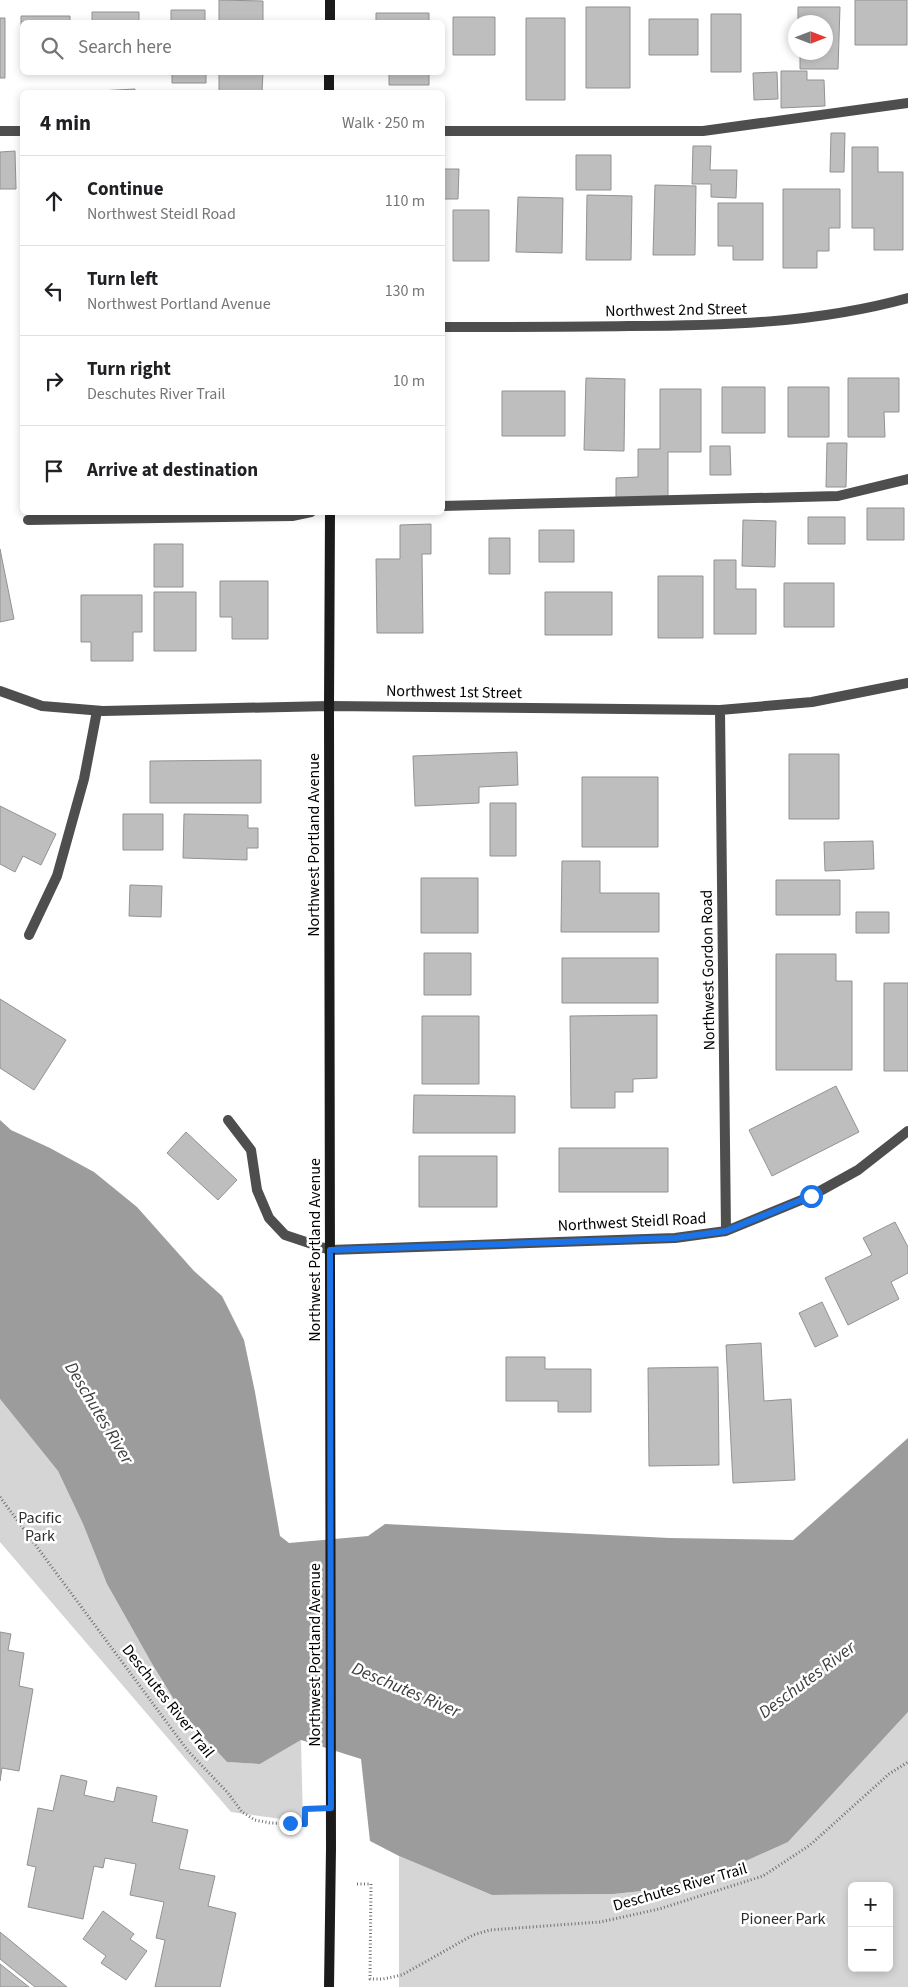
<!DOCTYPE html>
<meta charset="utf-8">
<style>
body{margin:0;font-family:"Source Sans 3",sans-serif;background:#f6f6f6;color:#202124}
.controls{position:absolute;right:15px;bottom:15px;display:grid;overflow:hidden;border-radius:8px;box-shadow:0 2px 8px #0003}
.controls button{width:45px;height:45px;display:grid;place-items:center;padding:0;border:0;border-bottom:1px solid #e0e0e0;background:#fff;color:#202124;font:25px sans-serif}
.compass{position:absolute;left:788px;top:15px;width:45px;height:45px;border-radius:50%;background:#fff;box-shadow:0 2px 8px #0003;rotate:90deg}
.stop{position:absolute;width:15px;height:15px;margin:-11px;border:4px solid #1a73e8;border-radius:50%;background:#fff}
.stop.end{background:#1a73e8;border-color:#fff;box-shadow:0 1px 5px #0008}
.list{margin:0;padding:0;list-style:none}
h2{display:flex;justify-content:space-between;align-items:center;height:65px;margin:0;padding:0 20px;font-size:21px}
h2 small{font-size:16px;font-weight:400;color:#757577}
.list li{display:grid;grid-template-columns:32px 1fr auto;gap:15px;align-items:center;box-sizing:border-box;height:90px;padding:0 20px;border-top:1px solid #e0e0e0}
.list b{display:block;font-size:19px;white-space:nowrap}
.list p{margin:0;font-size:16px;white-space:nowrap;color:#757577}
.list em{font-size:16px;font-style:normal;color:#757577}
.icon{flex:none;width:28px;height:28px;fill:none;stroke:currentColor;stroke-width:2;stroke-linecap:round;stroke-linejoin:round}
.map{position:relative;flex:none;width:908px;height:1987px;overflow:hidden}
.search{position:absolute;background:#fff;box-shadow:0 2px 8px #0003;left:20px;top:20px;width:425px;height:55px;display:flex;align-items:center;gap:12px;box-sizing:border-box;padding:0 18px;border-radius:8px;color:#757577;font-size:19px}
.panel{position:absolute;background:#fff;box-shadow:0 2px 8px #0003;left:20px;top:90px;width:425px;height:425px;border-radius:8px}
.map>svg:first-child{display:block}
.green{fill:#d5d5d5;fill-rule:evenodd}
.water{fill:#9c9c9c}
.building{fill:#bebebe;stroke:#929292}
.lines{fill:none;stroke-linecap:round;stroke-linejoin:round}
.path{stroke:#707070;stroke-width:3;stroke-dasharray:1 2.5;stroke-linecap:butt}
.lane{stroke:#4e4e4e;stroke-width:10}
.street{stroke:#4e4e4e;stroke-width:10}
.secondary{stroke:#1b1b1b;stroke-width:10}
.route{stroke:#1a73e8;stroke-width:6}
.labels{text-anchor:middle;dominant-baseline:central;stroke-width:5;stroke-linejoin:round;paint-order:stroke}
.street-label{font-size:16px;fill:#000;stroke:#fff}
.park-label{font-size:16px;fill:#2c2c2c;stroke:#fff}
.water-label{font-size:18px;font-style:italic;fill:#3d3d3d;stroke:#fff}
</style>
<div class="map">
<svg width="908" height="1987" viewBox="0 0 908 1987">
<rect width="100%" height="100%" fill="#fff"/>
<path class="green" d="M0,1399L58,1471L83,1524L107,1584L151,1662L184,1716L227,1762L260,1764L301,1740L303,1822L231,1812L0,1542Z
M908,1712V1987H399V1856L492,1895L614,1894L670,1888L726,1870L788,1842ZM852,1886H889V1968H852Z"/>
<path class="water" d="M0,1120L11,1130L50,1148L94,1172L137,1207L194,1271L222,1296L244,1340L255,1392L280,1536L289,1543L368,1536L385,1524L669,1538L793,1540L908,1438V1712L788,1842L726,1870L670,1888L614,1894L492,1895L399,1856L370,1841L361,1759L301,1740L260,1764L227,1762L184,1716L151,1662L107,1584L83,1524L58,1471L0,1399Z"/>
<path class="building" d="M219,0L263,1V22H219Z
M855,0H907V45H855Z
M586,7H630V88H586Z
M798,7H840L838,69H800V52H826V22H798Z
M171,10H205V22H171Z
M92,12H139V22H92Z
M376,13H429V22H376Z
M711,14H741V72H711Z
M21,16H70V22H22V65H21Z
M453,17H495V55H453Z
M0,18H5V78H0Z
M526,18H565V100H526Z
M649,19H698V55H649Z
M781,71H807V80H824L825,106L781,108Z
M172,72H206V83H172Z
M219,72H263L262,92H219Z
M389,72H429V85H389Z
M777,72L778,99L754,100L753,73Z
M135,89V92H99V91Z
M831,133H845L844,172H830Z
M693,146H711L710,170H737L736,198L711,197V184H692Z
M852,147H878V172H903V250H874V228H852Z
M15,151L16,189H0V152Z
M576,155H611V190H576Z
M442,169H459L458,199H442Z
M655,185L696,186L695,255H653Z
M783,189H840V228H829V251H817V268H783Z
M587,195L632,196L631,260H586Z
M518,197L563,198L562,253L516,252Z
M718,203H763V260H733V246H718Z
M453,210H489V261H453Z
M586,378L625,379L624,451L584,450Z
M848,378H899V412H884L885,437H848Z
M722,387H765V433H722Z
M788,387H829V437H788Z
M660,389H701V452H668V497L616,498V478L638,477V449H660Z
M502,391H565V436H502Z
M827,443H847L846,487H826Z
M710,446H730L731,475H710Z
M867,508H904V540H867Z
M808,517H845V544H808Z
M743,520L776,521L775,567L742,566Z
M431,524V554H422L423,633H377L376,559H400V525Z
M539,530H574V562H539Z
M489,538H510V574H489Z
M154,544H183V587H154Z
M0,549L14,619L0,622Z
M714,560H736V589H756V634H714Z
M658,576H703V638H658Z
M220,581H268V639H232V617H220Z
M784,583H834V627H784Z
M154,592H196V651H154Z
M545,592H612V635H545Z
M81,595H142V632H133V661H91V642H81Z
M517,752L518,785L479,787V803L415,806L413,756Z
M789,754H839V819H789Z
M261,760V803H150V761Z
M582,777H658V847H582Z
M490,803H516V856H490Z
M0,806L56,834L41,865L23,856L15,872L0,864Z
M123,814H163V850H123Z
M184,814L248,815V828H258V848H247V860L183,858Z
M873,841L874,869L825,871L824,842Z
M562,861H600V893H659V932H561Z
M421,878H478V933H421Z
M776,880H840V915H776Z
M130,885L162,886L161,917L129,916Z
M856,912H889V933H856Z
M424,953H471V995H424Z
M776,954H836V981H852V1070H776Z
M562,958H658V1003H562Z
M884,983H908V1071H884Z
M0,999L66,1040L34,1090L0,1068Z
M657,1015V1078L633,1079V1092H615V1108H571L570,1016Z
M422,1016H479V1084H422Z
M836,1086L859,1132L772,1176L749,1130Z
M414,1095L515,1096V1133H413Z
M186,1132L237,1180L218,1200L167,1153Z
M559,1148H668V1192H559Z
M419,1156H497V1207H419Z
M895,1222L908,1247V1273L891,1282L899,1299L848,1325L825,1278L872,1255L863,1238Z
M822,1302L838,1336L815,1347L799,1313Z
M761,1343L764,1401L791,1399L795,1480L733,1483L726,1345Z
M506,1357H545V1369H591V1412H558V1401H506Z
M718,1367L719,1465L649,1466L648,1368Z
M0,1632L11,1634L8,1650L24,1653L19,1686L33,1689L19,1771L2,1768L0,1781Z
M61,1775L87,1781L84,1795L114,1802L117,1787L157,1796L152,1822L188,1830L179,1869L215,1876L208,1906L236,1913L220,1987H155L165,1940L156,1938L164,1902L130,1895L136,1864L105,1858L103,1868L94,1866L83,1919L28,1907L36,1867L27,1865L38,1808L53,1811Z
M103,1911L134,1934L130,1939L147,1951L126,1980L101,1963L106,1956L83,1939Z
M0,1932L67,1987H35L0,1959Z
M0,1964L29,1987H0Z"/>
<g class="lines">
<path class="path" d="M0,1497L188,1751L228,1793L242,1812L255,1820L270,1823L305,1824V1809H312
M357,1884H371L370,1979H383L402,1975L473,1935L490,1930L600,1922L659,1909L763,1876L810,1845L889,1774L908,1762"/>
<path class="lane" d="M0,131H22
M442,131H703L908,103
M442,506L838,496L908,479
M28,520L292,516L311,512
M29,935L57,876L84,779L97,711
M228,1120L251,1150L257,1190L269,1218L285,1235L330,1250"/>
<path class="street" d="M442,327C505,327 567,327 629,326C723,326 817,323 908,298
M0,691L42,706L103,711L329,706L720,710L812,702L908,683
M720,710L726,1231
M330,1250L675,1238L726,1231L811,1196L858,1170L908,1131"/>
<path class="secondary" d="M330,22V0
M329,92V72
M329,1987L331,1848L329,706L330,512"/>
</g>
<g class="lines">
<path class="route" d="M290,1823L305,1824V1809L331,1808L330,1250L675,1238L726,1231L811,1196"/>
</g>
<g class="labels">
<g class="street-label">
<text transform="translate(676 310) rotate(-1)">Northwest 2nd Street</text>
<text transform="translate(454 692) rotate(1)">Northwest 1st Street</text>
<text transform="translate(314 845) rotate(-90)">Northwest Portland Avenue</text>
<text transform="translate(708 970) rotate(-91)">Northwest Gordon Road</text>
<text transform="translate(632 1222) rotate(-3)">Northwest Steidl Road</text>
<text transform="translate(315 1250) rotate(-90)">Northwest Portland Avenue</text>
<text transform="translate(315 1655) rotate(-90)">Northwest Portland Avenue</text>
<text transform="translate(168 1701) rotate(52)">Deschutes River Trail</text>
<text transform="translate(680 1887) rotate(-16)">Deschutes River Trail</text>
</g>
<g class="park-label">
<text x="40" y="1518">Pacific<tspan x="40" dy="18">Park</tspan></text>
<text x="783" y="1919">Pioneer Park</text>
</g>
<g class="water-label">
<text transform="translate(99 1413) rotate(59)">Deschutes River</text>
<text transform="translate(807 1680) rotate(-37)">Deschutes River</text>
<text transform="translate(406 1690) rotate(23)">Deschutes River</text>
</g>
</g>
</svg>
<div class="controls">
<button>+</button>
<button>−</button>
</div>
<svg class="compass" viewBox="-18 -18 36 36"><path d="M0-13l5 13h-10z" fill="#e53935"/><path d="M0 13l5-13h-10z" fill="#757577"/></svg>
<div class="stop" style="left:811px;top:1196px"></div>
<div class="stop end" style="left:290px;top:1823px"></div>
<div class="search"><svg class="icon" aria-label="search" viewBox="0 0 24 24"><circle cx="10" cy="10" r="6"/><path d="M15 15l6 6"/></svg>Search here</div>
<section class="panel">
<h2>4 min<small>Walk · 250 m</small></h2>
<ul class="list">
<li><svg class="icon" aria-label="ahead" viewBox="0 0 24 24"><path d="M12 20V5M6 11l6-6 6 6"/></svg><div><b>Continue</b><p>Northwest Steidl Road</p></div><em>110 m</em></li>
<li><svg class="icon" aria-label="left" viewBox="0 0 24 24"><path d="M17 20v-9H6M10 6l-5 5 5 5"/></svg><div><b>Turn left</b><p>Northwest Portland Avenue</p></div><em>130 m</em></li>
<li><svg class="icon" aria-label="right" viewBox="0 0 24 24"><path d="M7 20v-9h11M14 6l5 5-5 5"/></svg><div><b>Turn right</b><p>Deschutes River Trail</p></div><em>10 m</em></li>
<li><svg class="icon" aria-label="arrive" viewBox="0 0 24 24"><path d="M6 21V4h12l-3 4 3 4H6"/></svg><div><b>Arrive at destination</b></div></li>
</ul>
</section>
</div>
